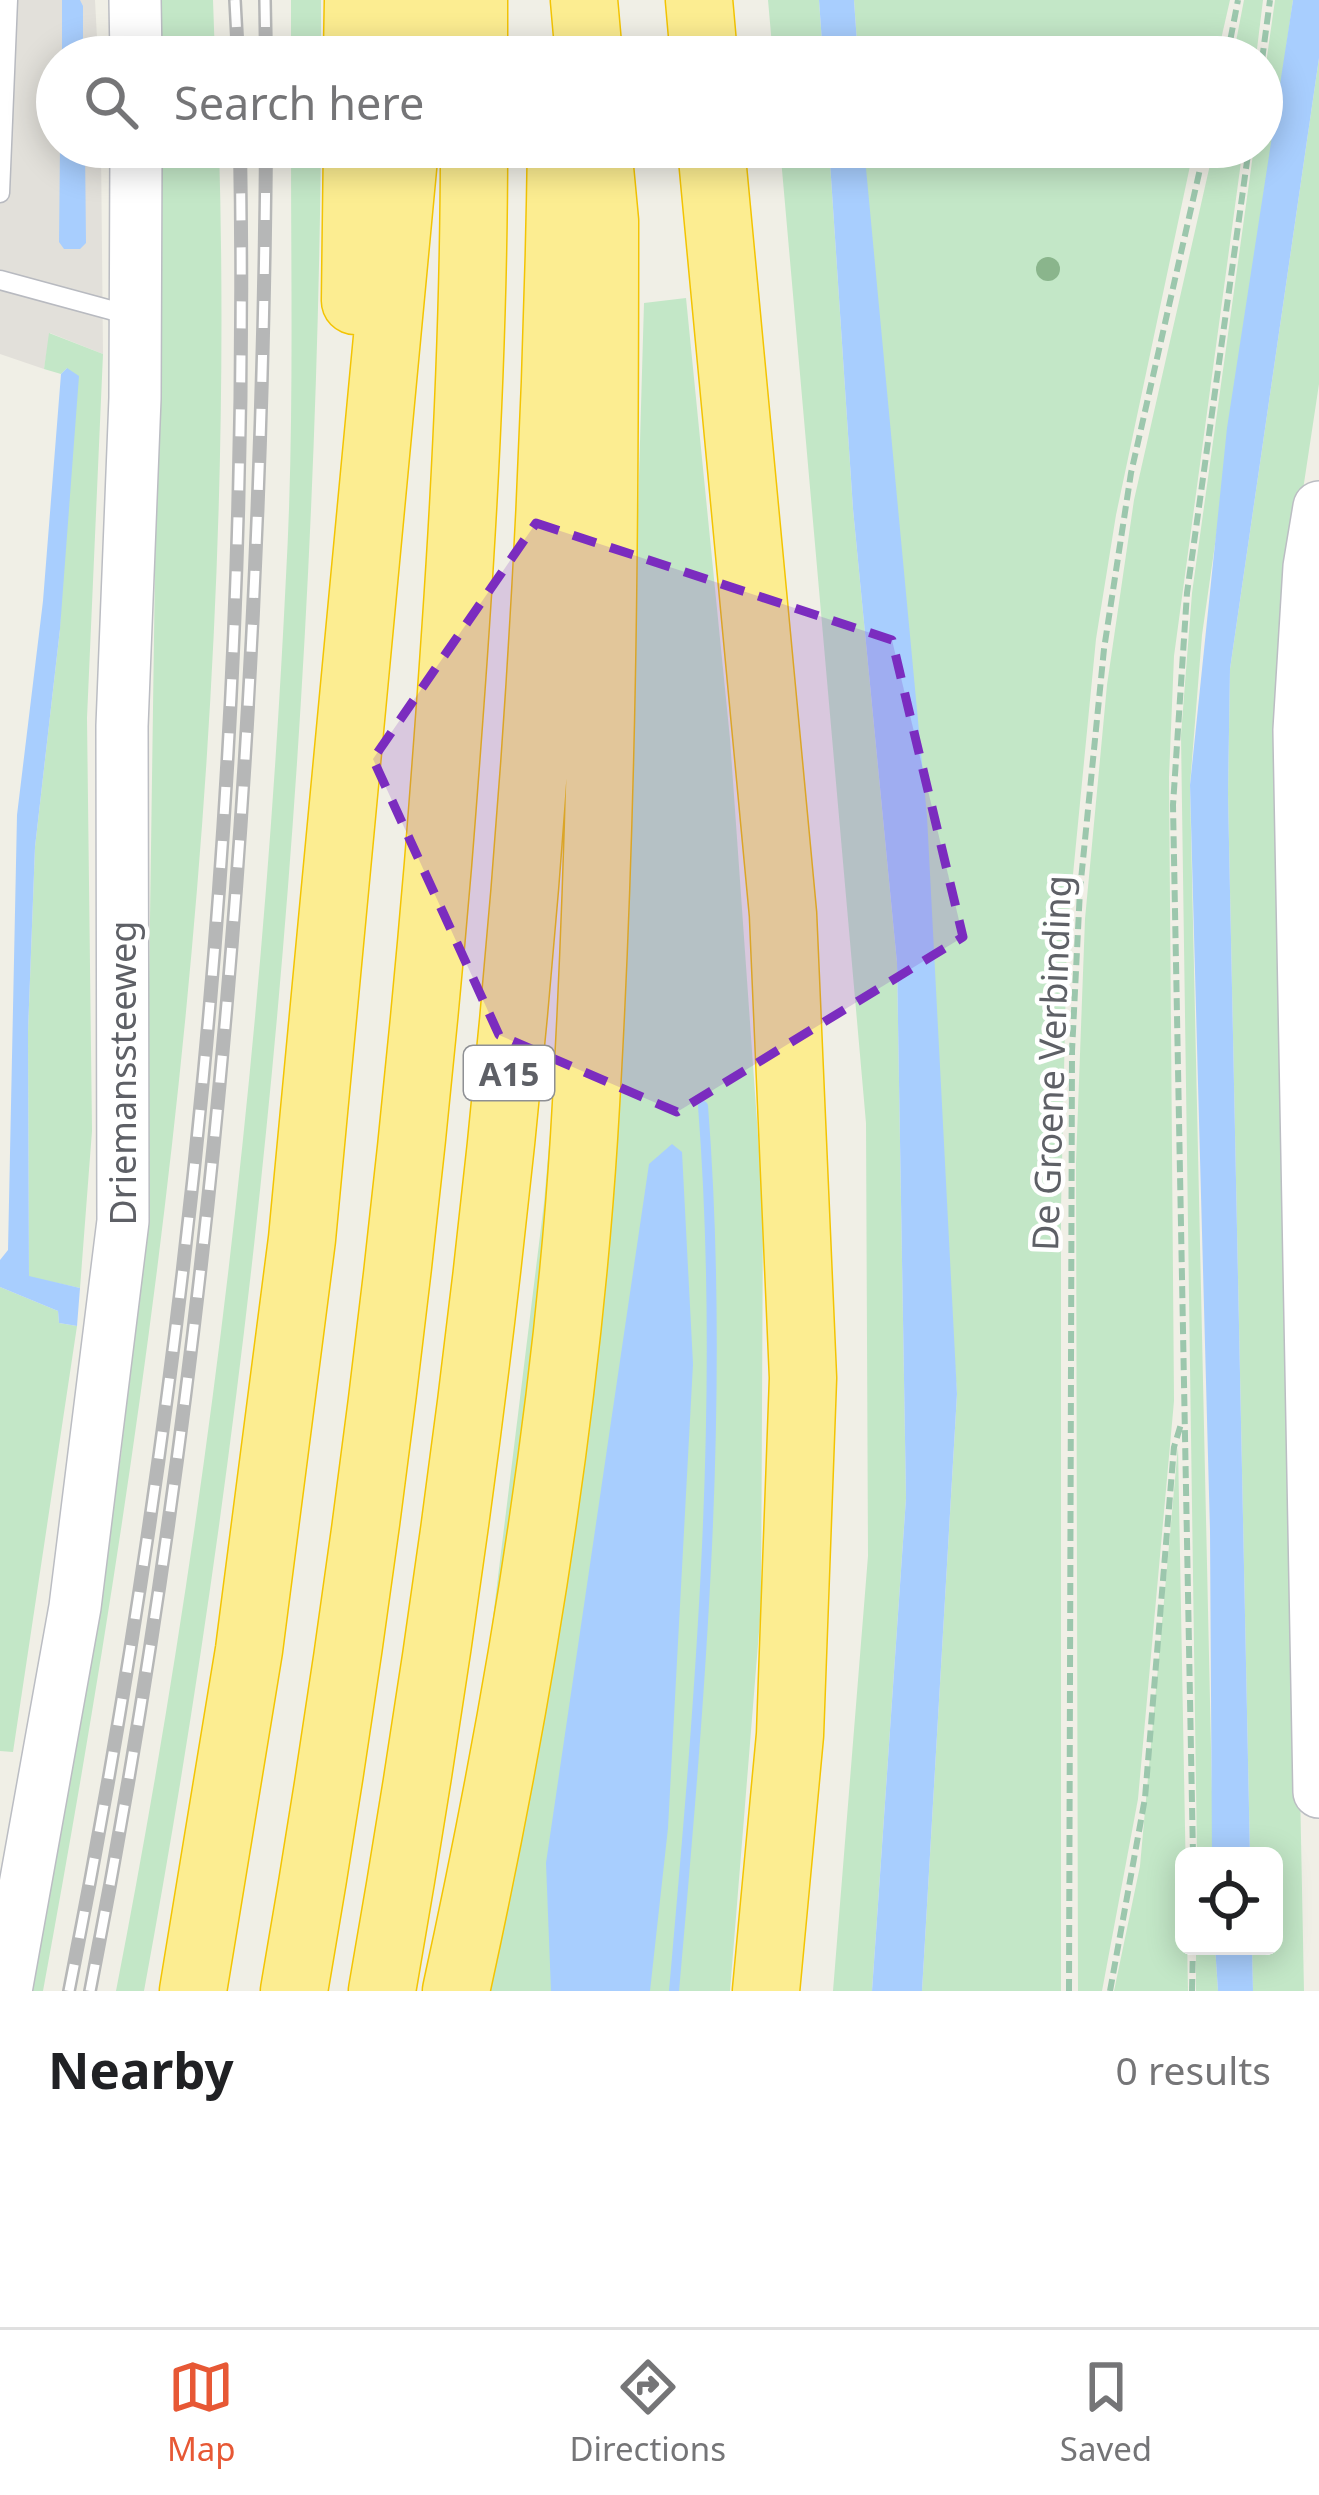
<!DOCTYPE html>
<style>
body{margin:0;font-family:"Noto Sans",sans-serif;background:#f2f2f2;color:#202124}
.controls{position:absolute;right:36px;bottom:36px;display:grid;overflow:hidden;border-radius:18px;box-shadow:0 6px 30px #0003}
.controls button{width:108px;height:108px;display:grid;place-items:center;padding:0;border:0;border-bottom:3px solid #e0e0e0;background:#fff;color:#202124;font:60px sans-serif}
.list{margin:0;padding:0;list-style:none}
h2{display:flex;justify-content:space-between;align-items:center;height:156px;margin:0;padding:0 48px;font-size:51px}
h2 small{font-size:39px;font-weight:400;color:#757577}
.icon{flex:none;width:66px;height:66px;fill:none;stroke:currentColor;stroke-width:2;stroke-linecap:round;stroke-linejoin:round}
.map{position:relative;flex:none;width:1319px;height:1991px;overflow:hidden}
.search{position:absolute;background:#fff;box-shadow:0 6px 30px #0003;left:36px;right:36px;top:36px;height:132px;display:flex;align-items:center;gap:30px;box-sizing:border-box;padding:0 42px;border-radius:66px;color:#757577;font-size:45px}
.sheet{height:336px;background:#fff}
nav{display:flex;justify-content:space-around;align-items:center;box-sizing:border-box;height:168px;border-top:3px solid #e0e0e0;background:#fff;font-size:33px;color:#757577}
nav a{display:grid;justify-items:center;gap:6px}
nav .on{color:#e75835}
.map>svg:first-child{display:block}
.industrial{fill:#e2e0da}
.green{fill:#c3e7c7}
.water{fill:#a8cefe}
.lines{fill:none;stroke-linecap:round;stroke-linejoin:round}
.stream{stroke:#a8cefe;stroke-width:10}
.service-casing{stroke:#b8bac0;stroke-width:21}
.secondary-casing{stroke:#bbbdc3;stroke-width:54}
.motorway-casing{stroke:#f3c403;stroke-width:69}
.path{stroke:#9cc7ad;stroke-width:6;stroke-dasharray:12 6;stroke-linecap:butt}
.service{stroke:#fff;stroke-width:18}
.secondary{stroke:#fff;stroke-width:51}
.motorway{stroke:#fced91;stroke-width:66}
.rail-casing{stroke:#b6b7b7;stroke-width:14}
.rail{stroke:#fff;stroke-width:9;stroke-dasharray:27;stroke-linecap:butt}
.tree{fill:#8ab58c}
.marked{fill:#7b2cbf;fill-opacity:0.2;stroke:#7b2cbf;stroke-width:9;stroke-dasharray:24 15;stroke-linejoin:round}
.labels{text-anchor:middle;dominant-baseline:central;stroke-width:9;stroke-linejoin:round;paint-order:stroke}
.shield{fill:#fff;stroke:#8e9094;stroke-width:3}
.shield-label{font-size:33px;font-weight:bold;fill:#5e6066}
.street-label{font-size:36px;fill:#5e6066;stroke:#fff}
</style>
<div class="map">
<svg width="1319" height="1991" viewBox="0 0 1319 1991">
<rect width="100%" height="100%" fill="#f0efe6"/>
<path class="industrial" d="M0,0H95L98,57H57V147H101L103,354L50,333L44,369L0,354Z"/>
<path class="green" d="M159,0H213L215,57H160Z
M291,0H321V57H291Z
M768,0H819L823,57H773Z
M854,0H1230L1217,57H858Z
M1244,0H1263L1256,57H1233Z
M1275,0H1293L1202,635L1190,785L1212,1793V1856H1197L1181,735L1192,593L1254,147H1262V92Z
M1319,58V384L1288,589L1279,713L1304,1991H1253L1252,1946H1274V1856H1250L1228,794L1230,669Z
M161,147H219C237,766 155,1384 43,1991H26L121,1456L146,1199Z
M291,147H321C314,764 256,1384 144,1991H116C207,1524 263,1051 286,576C294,433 291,290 291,147Z
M780,147H829L853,509L897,963L906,1498L872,1991H833L868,1556L866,1123Z
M864,147H1194L1116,515L1096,639L1067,936L1061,1209V1991H922L957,1394Z
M1214,147H1243L1174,656L1169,777L1174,1401L1138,1799L1102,1991H1078L1076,1162L1085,919L1107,685L1134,500Z
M686,298L730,739L763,1207L761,1607L730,1991H469L631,753L644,303Z
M49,333L103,354L87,718L92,1131L80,1288L29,1277L28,1032L35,847L60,629L67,368L61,374L44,369Z
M570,903L549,1274L482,1707L544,1203Z
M0,1287L58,1311L59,1323L77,1326L13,1752L0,1751Z
M1178,1446L1188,1991H1114L1140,1866Z
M1196,1946H1215L1218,1991H1196Z"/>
<path class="water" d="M62,0H80L83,6V57H62Z
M819,0H854L858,57H823Z
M1293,0H1319V58L1230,669L1228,794L1250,1856H1212L1210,1531L1190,785L1227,428Z
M60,147H85L86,243L80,249H64L59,242Z
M829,147H864L927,816L957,1394L922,1991H872L906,1498L897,963L853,509Z
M67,368L79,376L60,629L35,847L28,1032L29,1276L80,1288L77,1326L59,1323L58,1311L0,1287V1260L8,1250L17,815L43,601L61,374Z
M672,1144L682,1152L693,1364L668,1828L650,1991H551L546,1863L649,1164Z
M1215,1946H1252L1253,1991H1218Z"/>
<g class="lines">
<path class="stream" d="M674,1991C700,1697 726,1401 703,1106"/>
<defs>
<path id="service" d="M0,193L8,0
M0,280L129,315"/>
<path id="secondary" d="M135,0L136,57
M1319,507L1309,567L1299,730L1319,1792
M6,1991L75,1607L123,1221L122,726L135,398L136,147"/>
<path id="motorway" d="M474,0V57
M584,0L589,57
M699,0L704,57
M357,57L358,0
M409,57L412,0
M711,147L783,914L803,1378L790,1735L766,1991
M355,301L357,147
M193,1991L249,1650L302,1239L405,147
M294,1991C359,1617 406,1242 438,864C457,626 474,386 474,147
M382,1991C489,1381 552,766 561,147
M456,1991C516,1717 566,1418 584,1138C603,832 605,527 605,221L598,147"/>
</defs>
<use href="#service" class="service-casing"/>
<use href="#secondary" class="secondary-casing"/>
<use href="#motorway" class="motorway-casing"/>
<path class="path" d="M1227,57L1238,0
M1262,60L1270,0
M1193,1856L1173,805L1187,593L1249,147
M1069,1991L1072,1051L1080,890L1104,649L1131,473L1205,147
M1110,1991L1145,1798L1174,1447L1181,1424
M1192,1991L1193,1946"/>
<use href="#service" class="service"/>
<use href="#secondary" class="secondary"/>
<use href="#motorway" class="motorway"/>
<defs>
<path id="rail" d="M235,0L238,57
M265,0L266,57
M69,1991C189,1386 251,763 240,147
M90,1991C209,1383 261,766 266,147"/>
</defs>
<use href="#rail" class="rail-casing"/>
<use href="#rail" class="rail"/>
</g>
<circle class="tree" cx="1048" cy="269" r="12"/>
<path class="marked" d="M536,523L892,640L963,937L677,1112L499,1035L373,759Z"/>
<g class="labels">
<rect class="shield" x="464" y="1046" width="90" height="54" rx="9"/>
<g class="shield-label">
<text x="509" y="1073">A15</text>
</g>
<g class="street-label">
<text transform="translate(1051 1063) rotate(-88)">De Groene Verbinding</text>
<text transform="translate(122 1073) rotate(-90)">Driemanssteeweg</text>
</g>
</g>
</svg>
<div class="controls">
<button><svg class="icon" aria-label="locate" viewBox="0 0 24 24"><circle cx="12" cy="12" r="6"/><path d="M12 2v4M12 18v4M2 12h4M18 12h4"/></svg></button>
</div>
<div class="search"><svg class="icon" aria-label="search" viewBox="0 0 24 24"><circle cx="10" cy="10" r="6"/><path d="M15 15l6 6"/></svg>Search here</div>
</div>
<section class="sheet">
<h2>Nearby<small>0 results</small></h2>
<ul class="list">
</ul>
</section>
<nav>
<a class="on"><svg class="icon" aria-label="map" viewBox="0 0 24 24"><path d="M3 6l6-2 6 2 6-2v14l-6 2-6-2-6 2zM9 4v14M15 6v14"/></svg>Map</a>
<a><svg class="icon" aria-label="directions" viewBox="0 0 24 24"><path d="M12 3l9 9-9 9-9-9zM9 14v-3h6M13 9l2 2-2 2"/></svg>Directions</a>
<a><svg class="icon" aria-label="saved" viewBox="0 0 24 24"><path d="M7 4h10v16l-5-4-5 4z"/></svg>Saved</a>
</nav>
